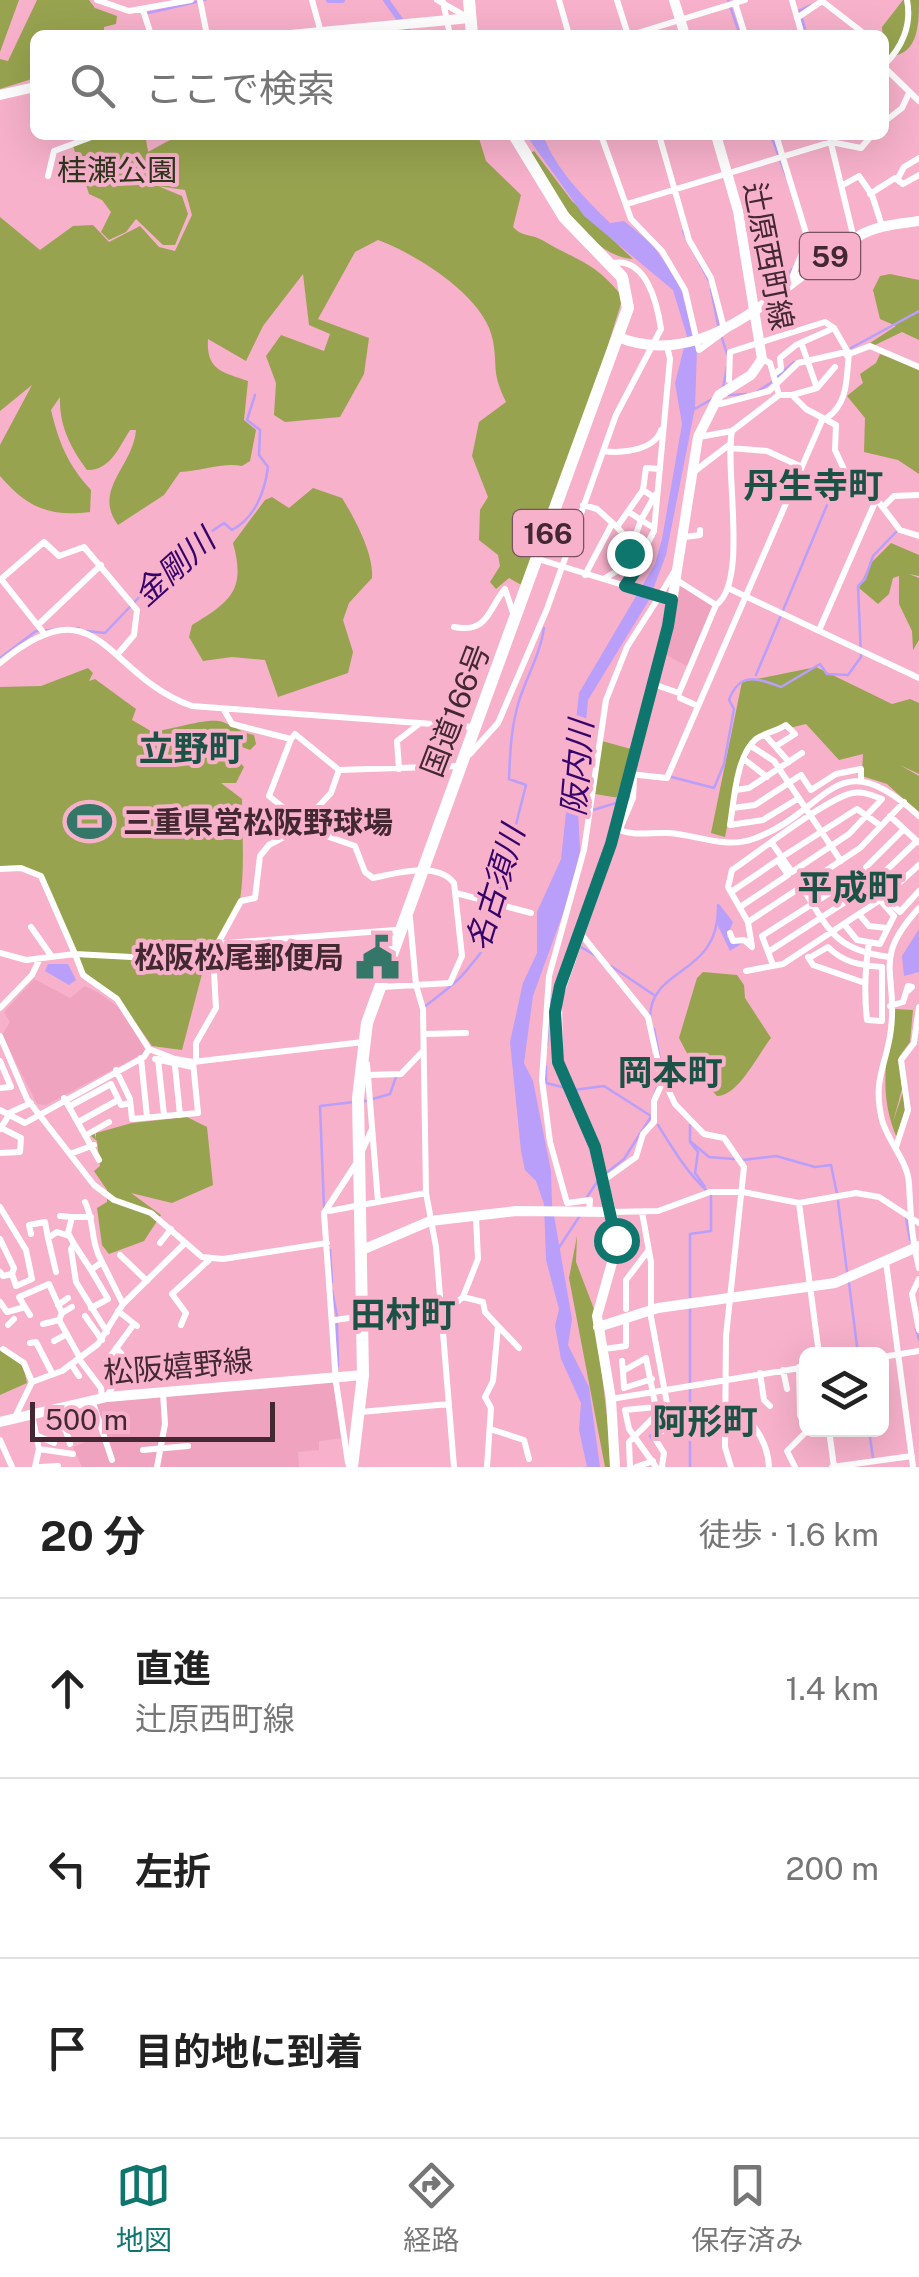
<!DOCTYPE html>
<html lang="ja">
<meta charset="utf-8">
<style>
body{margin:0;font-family:"Public Sans","Noto Sans JP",sans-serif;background:#f2f2f2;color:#222}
.controls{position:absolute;right:30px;bottom:30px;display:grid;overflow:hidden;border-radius:15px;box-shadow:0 10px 40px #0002}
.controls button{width:90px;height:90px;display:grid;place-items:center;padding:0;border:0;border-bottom:2px solid #e0e0e0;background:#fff;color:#222;font:50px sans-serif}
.scale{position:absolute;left:30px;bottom:25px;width:245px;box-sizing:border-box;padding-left:10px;border:5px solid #432832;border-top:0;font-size:28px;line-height:35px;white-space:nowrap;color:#432832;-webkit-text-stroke:8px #f7b1ca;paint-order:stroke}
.stop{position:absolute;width:30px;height:30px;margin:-22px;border:8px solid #0f766e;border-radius:50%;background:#fff}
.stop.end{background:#0f766e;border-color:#fff;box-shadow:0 2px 10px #0008}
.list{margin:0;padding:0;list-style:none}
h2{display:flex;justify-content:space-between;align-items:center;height:130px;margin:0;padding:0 40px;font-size:42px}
h2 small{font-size:32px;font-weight:400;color:#767676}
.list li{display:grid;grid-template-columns:65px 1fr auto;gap:30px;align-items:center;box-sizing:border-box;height:180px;padding:0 40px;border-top:2px solid #e0e0e0}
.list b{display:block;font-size:38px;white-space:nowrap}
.list p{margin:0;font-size:32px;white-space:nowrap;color:#767676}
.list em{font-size:32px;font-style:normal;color:#767676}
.icon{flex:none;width:55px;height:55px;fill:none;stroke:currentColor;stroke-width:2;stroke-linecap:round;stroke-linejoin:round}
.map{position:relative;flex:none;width:919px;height:1467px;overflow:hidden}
.search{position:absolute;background:#fff;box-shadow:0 10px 40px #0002;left:30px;right:30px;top:30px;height:110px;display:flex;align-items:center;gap:25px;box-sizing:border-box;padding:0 35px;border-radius:15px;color:#767676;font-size:38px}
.sheet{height:670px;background:#fff}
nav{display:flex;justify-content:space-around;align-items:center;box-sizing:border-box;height:140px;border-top:2px solid #e0e0e0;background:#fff;font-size:28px;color:#767676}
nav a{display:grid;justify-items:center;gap:5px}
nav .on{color:#0f766e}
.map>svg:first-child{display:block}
.built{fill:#f0a3bf}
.green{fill:#97a34f}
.water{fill:#b99ffa}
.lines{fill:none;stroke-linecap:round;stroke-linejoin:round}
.stream{stroke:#b99ffa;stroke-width:2.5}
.river{stroke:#b99ffa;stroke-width:6}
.minor{stroke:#fff;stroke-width:6}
.major{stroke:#fff;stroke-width:10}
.highway{stroke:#fff;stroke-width:12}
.route{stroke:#0f766e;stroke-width:12}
.labels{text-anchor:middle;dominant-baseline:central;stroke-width:8;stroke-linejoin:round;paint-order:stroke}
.shield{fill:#f7b1ca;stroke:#795160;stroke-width:2.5}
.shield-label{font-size:28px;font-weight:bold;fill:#432832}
.park-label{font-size:30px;fill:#31351e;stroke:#f7b1ca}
.street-label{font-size:30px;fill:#432832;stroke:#f7b1ca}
.poi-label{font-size:30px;font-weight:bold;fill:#432832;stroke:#f7b1ca;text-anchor:start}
.water-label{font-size:32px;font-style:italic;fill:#36026c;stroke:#f7b1ca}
.quarter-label{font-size:35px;font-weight:bold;fill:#1c5246;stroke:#f7b1ca}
</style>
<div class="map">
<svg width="919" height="1467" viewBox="0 0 919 1467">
<rect width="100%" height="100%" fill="#f7b1ca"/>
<path class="built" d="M681,585L714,606L715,616L690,668L665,654Z
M34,979L70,998L85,986L99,993L118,1007L145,1046L144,1053L46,1105L37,1104L2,1035L10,1022L4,1012Z
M335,1381L343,1438L319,1441V1450L298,1452L299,1467H82L73,1447L105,1434L95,1403Z"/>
<path class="green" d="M0,0H19L0,52Z
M37,0H89L95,8L117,16L116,24L104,27V35H35V78L0,89V59L8,61Z
M903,0H919C919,22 919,55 890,56L884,51L882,27Z
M97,135H146C146,154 155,165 153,184L182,196L188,214L175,245H163L136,219L126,232L109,240L101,232L111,212L102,200L89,194L72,143Z
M179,135H478L486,161L521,195L513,227C522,237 532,234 542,240C581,263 592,260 623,297L578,442L523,586L509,578L496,589L490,582L500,566L498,555L479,540L480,510L488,497L472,456L479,422L506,402C491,370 498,370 493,341C486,297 416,254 378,240L355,252L318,319L369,338L364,374L340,417L285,422L274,415L276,383L266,356L281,335L324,351L330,334L309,325L303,274L263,326L246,361L208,339C206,370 222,372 248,381L244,420L256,430L250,461L242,466C224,462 201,471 180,472L164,495L118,525C92,490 133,467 136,430H130C119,447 110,471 87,470C70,447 59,425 60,397L51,410C59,443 68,465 91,490L90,512C48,517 27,507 0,476V445L32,385L0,411V217L40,250L73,226L93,225L109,242L140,226L159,247L175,251L192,215L185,190L157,186V165L148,152Z
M534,151L572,201L633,259C587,256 553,189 531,153Z
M890,274L919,280V340L902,332L873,346L870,343L896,326L880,319L873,290L880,276Z
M880,354L919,368V474L898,460L864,452L865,418L847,396L863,383L860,374L876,363Z
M313,488L342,498C355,519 374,554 372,578L349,603L343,620L353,652L348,673L278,697L265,660L232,657L203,661L189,637L192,625C231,601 246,590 233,543L265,500L272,497L289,508Z
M891,543L919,555V576L909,574L919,578V640L913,650L912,631L899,604V576L893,578L889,594L878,604L859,588L870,564Z
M816,667L892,704L910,699L919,703V774L900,765L919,776V813L887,784L862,776L863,754L839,760L806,724L756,736L735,787L725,837L711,833L742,682Z
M88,668L93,673L89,681L95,679L136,709L132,720L151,731C167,732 207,716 223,722C234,726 242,733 254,735L256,744L250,750L242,747L231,753L244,767L236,783H221L242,799C242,833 245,869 240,900C238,918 221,929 217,950L208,951L182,1050L152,1046L119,999L87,976L47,884L30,870L0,868V687L41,686Z
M602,741L631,749L619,798L595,794Z
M703,972L737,975L744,985L745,998L771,1038C757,1056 738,1096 717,1096L699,1076L679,1038L697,978Z
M895,1009L913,1010L910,1042L899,1057L902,1089L893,1122L903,1092L905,1113L897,1138C878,1095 886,1055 895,1009Z
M187,1117L207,1127L213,1185L172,1203L131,1193L161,1215L144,1241L109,1254L102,1245L97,1208L107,1202V1190L94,1171L100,1166L97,1141L91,1136L94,1132L96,1139V1133L132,1123Z
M577,1236L576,1262L594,1309L613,1467H605L569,1278Z
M0,1350C18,1357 24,1364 27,1383L0,1395Z"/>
<path class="water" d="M526,135H543C556,170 584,197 610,223L624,221L652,244L680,284L697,349L695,408L666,555L649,600L588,700L578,810L580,851L573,886L533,996L524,1063L533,1081L551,1171L552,1204L572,1319L568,1345L589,1387L600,1467H587L579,1430L581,1403L561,1359L555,1326L559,1309L546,1260L544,1204L536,1181L525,1170L521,1151L510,1042L523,983L537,953V912L561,859L579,693L655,564L662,539L682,424L675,383L687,336L673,290L584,216Z
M719,904L733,922L727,937L741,944L730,951L718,926Z
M919,929V972L904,976L902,956Z
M48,964H68L76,980L69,985L45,971Z"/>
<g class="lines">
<path class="stream" d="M728,0L740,35
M148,13L205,0
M771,135L786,176
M683,231L709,281
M798,257L808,243L805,236
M780,287L792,269
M711,289L718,325
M722,338L727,354
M851,348L919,311
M778,376L794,362
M723,388L727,367
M758,391L772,382
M729,395L746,394
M693,410L712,399
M87,631L105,633L183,551L224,523L232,530C255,518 265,491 268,467L259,455L260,430L247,420L255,395
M0,658L36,631L79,628
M756,675L840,474
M668,776L714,788L724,764L734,709L729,700C740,670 759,679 781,687L820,664L827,674L848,675L861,657L858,586L865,579L873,556L896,532
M593,810L616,803L626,771
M581,947L596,956
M611,966L654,995
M423,1008C457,981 458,983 485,947L526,785L509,779C510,753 511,727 519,701C527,676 540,655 544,628
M650,1017C651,965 720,977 718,905
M654,1029L662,1070
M547,1045L550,994
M546,1067V1083L566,1088
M574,1090L604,1086L651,1116
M655,1093L660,1077
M362,1102L390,1094L396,1077
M658,1125C673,1149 686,1171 706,1190
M690,1125V1141L709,1157L734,1159
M690,1142L698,1152L695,1173L705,1187
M742,1160L776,1156L815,1167L831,1165L837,1194
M605,1174L624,1159L652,1115
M587,1197L599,1179
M838,1201L847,1272
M324,1207L320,1106L354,1102
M906,1218L910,1240
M558,1249L581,1214
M330,1250L332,1282
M849,1283L858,1354
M332,1290L337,1316
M690,1297V1234L711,1231V1195
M337,1324L338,1366
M916,1329L919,1340
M869,1430L873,1458
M653,1440L650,1436L661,1427L660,1418L668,1417
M690,1467V1307"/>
<path class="river" d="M329,0H342
M386,0L411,35
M797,35L803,28L798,13L811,7"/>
<path class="minor" d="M97,0L129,11L191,0
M200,0L207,35
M312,0L320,29
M437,0L469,18
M559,0L569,35
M617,0L628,35
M792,0L802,35
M822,1L866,35
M443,2L450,35
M735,3L745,35
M143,10L151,35
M797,18L822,1
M631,35L745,0
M884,65C902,48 912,25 907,0
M884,67L919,101
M884,122L902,108L909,93
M601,135L631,219L662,251L685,290L699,350L729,328
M659,135L689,240L711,278L724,328
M776,135L806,233L825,259
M829,135L854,239
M48,176L54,151L97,135
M898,178L904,167L919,158
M843,185L859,176L872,195L882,226
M870,194L895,178L903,184L919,175
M627,204L831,142L861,148L872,135
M789,285L802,253L813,245
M802,345L817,388
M849,354L870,346L919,367
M762,359L770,363L779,395
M774,374L781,369L780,358L796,345L834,328L849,354C846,378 849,402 827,418
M729,380L730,352L825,322L834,328
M792,395L817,388L835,367
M720,404L769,391L798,363L846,352L847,356
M699,437L732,431L779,395H792L806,409L836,425L835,450L848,478L868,488L900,530L919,536
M730,448L767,451L802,467
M603,451C622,454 655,450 661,430
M691,474L729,445
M652,496L643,490L646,468L660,469
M583,505L597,509L617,527L643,490
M883,507L894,496L919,495
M629,512L641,520L655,495
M617,527L632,544
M685,537L700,535V530
M629,553L641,520L654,528
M538,559L672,600
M585,575L612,524
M605,578L624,567L629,553L642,560
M1,579L44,542L59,556L84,547L137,610L134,635L117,655
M1,579L43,632
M675,579L716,605C749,582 724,467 732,431
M625,587L654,531L670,359L667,346
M728,588L919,678
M659,597L674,572
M40,623L101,565
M454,627C489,634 489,607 505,589L513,613
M820,628L876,500
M0,663C100,580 104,675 192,706L473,727
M653,684L679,693L716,605
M680,698L698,706
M224,710L232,724L291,739L295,734L339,770L459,766
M765,735L789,762
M291,739L269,796L312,831L355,846L365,872L373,878C397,873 437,861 454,883L462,956L450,983L382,987
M751,746L774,761L841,861
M776,746L795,734L786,725C777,731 764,733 756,739C736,756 734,801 730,825L763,820L799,798
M470,754L498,723L547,609L616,415L661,329C657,302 646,257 613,263
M745,760L767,777
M399,769L397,741L419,724
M629,774L667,778L823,418
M736,790L749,788L802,753
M733,808L755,805L801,775L811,790L836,774L861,769V780
M890,816L918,842
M303,823L331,793L339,770
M616,829C637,837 648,832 669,833C697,835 725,849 753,839C830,812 834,738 919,816
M620,829L633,798L634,777
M904,829L866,867L874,882L917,841
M782,857L857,809L881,826
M919,865L884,897L900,912L919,891
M0,869L21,868L41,876L75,954L150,958L189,946L395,930
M802,887C829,930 835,950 889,957
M731,892L778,860L788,875L740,907
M456,893L531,913
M919,908C871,960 898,971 891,1029C887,1065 872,1078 882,1120C888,1142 908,1161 909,1184C911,1217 911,1234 919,1268
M859,914L869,926L887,928
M410,918L416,985L423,1009L426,1193L436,1247L454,1467
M748,922L860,848L904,802
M31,927L50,954
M730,933L733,941L744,940L752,947L748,922L728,887L732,870C759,852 824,800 852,793C863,791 872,795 882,799L849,834L792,872L772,843
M581,934L648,1017L660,1072L675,1104L704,1134L724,1138L744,1167L726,1336L725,1447L731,1467
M768,952L870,886L861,873L762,936L773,965
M0,953L26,960L75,954L83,975L117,999L149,1049L175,1059L193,1062L363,1042
M808,957L813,965L865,983
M809,958L828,947C844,963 860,965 882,967V1021L867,1020C864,994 865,969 869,943
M746,971L783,964L880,900L894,916L880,944L857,940L844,924
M890,1006L903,1002L908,986L912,987L908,991
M0,1008L32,975L40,958
M424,1034L466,1033
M0,1036L27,1099L94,1185L114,1200L151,1213L202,1257L223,1259L327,1243
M141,1058L147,1117
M155,1059L193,1067
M158,1059L164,1115
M0,1061L11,1087L0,1088
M196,1061V1043L216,1008L214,972L218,943L241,901L255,898L260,856L269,845L304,826
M367,1064L378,1202
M175,1066L180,1115
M116,1070L130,1099L132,1119L198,1113L193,1062
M369,1075L401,1074L422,1052
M111,1084L121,1105L130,1103
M64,1098L99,1160
M70,1106L111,1084
M0,1110L25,1123L144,1057L149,1049
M80,1121L118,1100
M0,1129L11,1112L31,1103
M88,1134L109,1122
M896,1147L908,1110L901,1060L914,1043L919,1007
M362,1151L372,1129
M0,1153L20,1152L21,1138L1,1128
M70,1154L94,1145
M604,1180L636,1157L643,1134L654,1122V1101L663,1081
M85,1202C95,1222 90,1242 102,1262L91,1270L74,1244L71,1249L76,1282L107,1332
M799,1203L819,1354
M0,1207L26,1250L32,1279L16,1286L12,1274L3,1276L0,1272
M329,1211L426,1193
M589,1212L590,1200L567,1203L550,1142L542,1080L549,976L584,850L606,700L627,647L659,597
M612,1212L658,1211L710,1192H743L799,1203L856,1193L879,1197L919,1223
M642,1212L651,1262V1317L671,1425L654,1437L664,1453L662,1467
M60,1216L72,1217
M31,1234L29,1225L45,1222L48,1238
M0,1239L14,1268L12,1274
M160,1243L171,1229
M74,1244L68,1233L72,1217H91
M120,1255L147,1281
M102,1262L123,1304
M886,1262L913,1467
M56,1272L48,1238L57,1232L69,1236
M919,1279L912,1294L919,1330
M463,1297L478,1259L476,1217
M0,1302L7,1312L25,1307L19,1297L49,1284L62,1313L59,1320L80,1358
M58,1305L68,1298
M25,1307L30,1315
M91,1308L108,1299L91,1270
M626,1309V1280L648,1251
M118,1311L137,1326
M62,1313L72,1307
M85,1316L102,1340
M335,1320L456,1303L463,1297L483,1302L485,1312L498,1326L493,1381L485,1397L491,1408L487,1467
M43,1324L59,1320
M8,1325L14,1319
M181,1325L186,1313L172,1294L209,1260
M499,1327L519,1348
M54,1341L67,1334
M30,1343L36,1342L52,1373
M3,1349L24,1363L32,1382
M604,1349L626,1346V1324
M882,1357L919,1351
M79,1359L101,1388L102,1398
M622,1361L623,1371
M71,1364L79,1376
M104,1365L134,1324
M783,1370L787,1389
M760,1373L764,1400L770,1406
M107,1396L128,1361L116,1348
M611,1399L806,1367
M92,1400L112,1460
M726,1407H739C755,1427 768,1442 769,1467
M46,1409L66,1431L70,1444
M361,1412L449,1404
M32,1415L39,1449L35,1467
M15,1417L32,1382L62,1371L98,1344L123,1304L185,1243
M490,1429L524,1440L529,1459
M829,1430L834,1467
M38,1436L54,1443
M0,1440L12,1467
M39,1449L73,1454
M143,1450L188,1446
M348,1463L336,1382L324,1213L357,1162
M40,1467L58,1466
M157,1467L165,1424L163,1393
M630,1467L629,1442L657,1414L646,1358L623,1371L624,1388L652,1379
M636,1467L653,1461
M656,1467L629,1429L625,1410L656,1407
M795,1467L787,1451L807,1431L800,1415L799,1367
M832,1467L912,1456"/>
<path class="major" d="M674,0L685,35
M290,35L470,18
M0,95L35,87
M618,337C713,375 785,277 859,236C877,225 899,224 919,221
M362,1250L430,1221L516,1211L612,1212
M598,1327L658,1308L835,1283L919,1246
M0,1422L107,1397L363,1375
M615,1467L611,1399L597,1316L615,1252V1228L595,1147L558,1062L557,999L611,845L668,627L698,437L719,395L751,375L762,359L738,211L716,135"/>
<path class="highway" d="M469,0L472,35
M352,1467L363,1375L358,1098L367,1023L628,308L622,277L564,217L514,135"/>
</g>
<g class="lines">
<path class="route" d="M616,1240L595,1147L558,1062L555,1012L560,986L611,844L668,626L672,600L625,586L643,560L629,553"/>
</g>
<defs>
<symbol id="stadium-bare" viewBox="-9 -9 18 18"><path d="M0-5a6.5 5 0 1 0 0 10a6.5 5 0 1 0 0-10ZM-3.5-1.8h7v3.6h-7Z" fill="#347768" stroke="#f7b1ca" stroke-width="2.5" paint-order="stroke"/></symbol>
<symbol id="civic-bare" viewBox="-9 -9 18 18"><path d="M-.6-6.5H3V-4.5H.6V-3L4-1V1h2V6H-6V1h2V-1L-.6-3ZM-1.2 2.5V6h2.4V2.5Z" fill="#347768" stroke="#f7b1ca" stroke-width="2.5" paint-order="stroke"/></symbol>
</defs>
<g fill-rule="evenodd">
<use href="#stadium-bare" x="58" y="790" width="63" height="63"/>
<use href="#civic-bare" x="346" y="926" width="63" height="63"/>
</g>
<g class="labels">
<g class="shield">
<rect x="800" y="233" width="60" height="46" rx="8"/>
<rect x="513" y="510" width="70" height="46" rx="8"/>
</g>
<g class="shield-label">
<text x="830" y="256">59</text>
<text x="548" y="533">166</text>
</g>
<g class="park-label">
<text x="117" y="170">桂瀬公園</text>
</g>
<g class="street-label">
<text transform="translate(769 256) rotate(79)">辻原西町線</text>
<text transform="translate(455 710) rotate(-69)">国道166号</text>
<text transform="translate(178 1366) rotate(-5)">松阪嬉野線</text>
</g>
<g class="poi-label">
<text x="123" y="822">三重県営松阪野球場</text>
<text x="344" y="957" text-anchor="end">松阪松尾郵便局</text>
</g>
<g class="water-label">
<text transform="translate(174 567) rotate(-42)">金剛川</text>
<text transform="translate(577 768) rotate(-85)">阪内川</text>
<text transform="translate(495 888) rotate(-73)">名古須川</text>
</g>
<g class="quarter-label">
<text x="813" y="485">丹生寺町</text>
<text x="191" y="748">立野町</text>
<text x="850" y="887">平成町</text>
<text x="670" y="1072">岡本町</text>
<text x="403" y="1314">田村町</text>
<text x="705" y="1421">阿形町</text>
</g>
</g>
</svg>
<div class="controls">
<button><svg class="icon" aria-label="layers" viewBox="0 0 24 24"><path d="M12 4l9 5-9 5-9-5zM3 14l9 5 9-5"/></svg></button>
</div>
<div class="scale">500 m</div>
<div class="stop" style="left:616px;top:1240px"></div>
<div class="stop end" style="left:629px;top:553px"></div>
<div class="search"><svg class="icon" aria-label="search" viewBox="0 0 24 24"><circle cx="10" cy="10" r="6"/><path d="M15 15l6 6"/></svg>ここで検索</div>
</div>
<section class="sheet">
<h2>20 分<small>徒歩 · 1.6 km</small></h2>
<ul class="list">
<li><svg class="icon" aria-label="ahead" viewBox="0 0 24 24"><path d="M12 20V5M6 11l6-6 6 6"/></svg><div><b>直進</b><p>辻原西町線</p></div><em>1.4 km</em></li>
<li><svg class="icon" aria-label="left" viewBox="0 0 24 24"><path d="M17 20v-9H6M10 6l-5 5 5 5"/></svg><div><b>左折</b></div><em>200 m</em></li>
<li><svg class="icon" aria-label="arrive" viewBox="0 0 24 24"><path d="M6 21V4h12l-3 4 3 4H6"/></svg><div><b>目的地に到着</b></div></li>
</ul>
</section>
<nav>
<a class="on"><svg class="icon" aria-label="map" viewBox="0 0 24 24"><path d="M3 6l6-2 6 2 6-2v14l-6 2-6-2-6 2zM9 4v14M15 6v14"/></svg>地図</a>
<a><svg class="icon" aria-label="directions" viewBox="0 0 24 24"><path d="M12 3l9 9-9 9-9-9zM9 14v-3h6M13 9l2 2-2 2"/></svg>経路</a>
<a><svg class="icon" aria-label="saved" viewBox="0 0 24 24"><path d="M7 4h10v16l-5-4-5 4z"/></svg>保存済み</a>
</nav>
